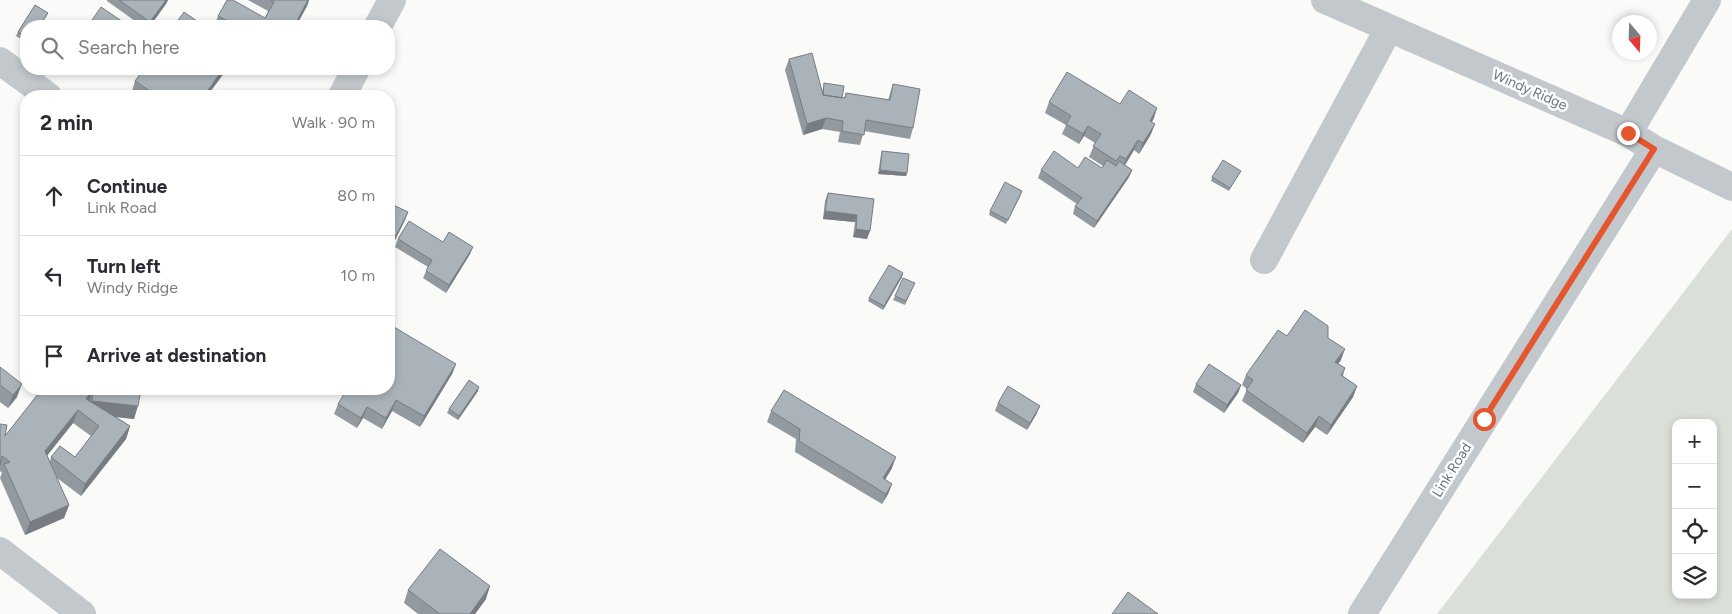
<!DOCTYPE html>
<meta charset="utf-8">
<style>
body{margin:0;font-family:Figtree,sans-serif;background:#f7f7f7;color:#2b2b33}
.controls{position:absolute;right:15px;bottom:15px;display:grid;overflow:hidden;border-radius:10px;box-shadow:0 2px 8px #0003}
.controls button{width:45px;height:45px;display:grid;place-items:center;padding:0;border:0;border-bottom:1px solid #e1e1e2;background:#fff;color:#2b2b33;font:25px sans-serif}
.compass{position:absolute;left:1612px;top:15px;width:45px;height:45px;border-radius:50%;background:#fff;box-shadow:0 2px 8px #0003;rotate:161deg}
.stop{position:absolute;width:15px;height:15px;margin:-11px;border:4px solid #e4572e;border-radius:50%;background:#fff}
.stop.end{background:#e4572e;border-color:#fff;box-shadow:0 1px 5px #0008}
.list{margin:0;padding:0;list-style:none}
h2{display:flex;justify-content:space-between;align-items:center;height:65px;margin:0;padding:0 20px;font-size:21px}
h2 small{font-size:16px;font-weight:400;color:#7c7c81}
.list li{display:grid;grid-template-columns:32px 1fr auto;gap:15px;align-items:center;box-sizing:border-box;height:80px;padding:0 20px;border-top:1px solid #e1e1e2}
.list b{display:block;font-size:19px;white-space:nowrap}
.list p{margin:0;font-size:16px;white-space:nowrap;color:#7c7c81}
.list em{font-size:16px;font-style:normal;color:#7c7c81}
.icon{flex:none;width:28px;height:28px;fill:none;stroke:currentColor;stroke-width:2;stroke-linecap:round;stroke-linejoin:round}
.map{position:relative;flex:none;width:1732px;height:614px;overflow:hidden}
.search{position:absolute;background:#fff;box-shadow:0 2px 8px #0003;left:20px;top:20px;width:375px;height:55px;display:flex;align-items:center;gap:12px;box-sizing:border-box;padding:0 18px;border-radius:20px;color:#7c7c81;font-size:19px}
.panel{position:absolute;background:#fff;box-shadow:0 2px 8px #0003;left:20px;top:90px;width:375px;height:305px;border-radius:20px}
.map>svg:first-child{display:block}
.green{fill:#dadfd7;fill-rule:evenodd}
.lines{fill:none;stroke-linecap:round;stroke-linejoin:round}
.minor{stroke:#c3c8cc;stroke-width:28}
.wall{fill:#929a9f;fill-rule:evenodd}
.shaded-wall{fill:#777d82}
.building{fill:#aab3b9;stroke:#777d82}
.route{stroke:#e4572e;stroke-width:6}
.labels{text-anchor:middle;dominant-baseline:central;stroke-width:5;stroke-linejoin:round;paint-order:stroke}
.street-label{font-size:14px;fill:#657683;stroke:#fff}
</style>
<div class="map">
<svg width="1732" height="614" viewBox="0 0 1732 614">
<rect width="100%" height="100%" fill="#fafaf8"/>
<path class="green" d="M1732,229V614H1437ZM1676,423H1713V595H1676Z"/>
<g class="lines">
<path class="minor" d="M1325,0L1628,133L1654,149L1732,187
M378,26L392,0
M0,61L48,96
M342,96L356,69
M1628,133L1707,0
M1264,260L1389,28
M0,551L82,614
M1362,614L1654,149"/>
</g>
<path class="wall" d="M107,0H168L166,4L150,26H142L107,1Z
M248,0H309L307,6L296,26H214L218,16L265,18L268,11Z
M35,5L48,13L46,17L40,26H26V42L16,36L18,32Z
M789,59L822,92L824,83L842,98H844L846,93L888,100L893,84L913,128L910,139L864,131L860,145L838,142L840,132L822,129L803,135L785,70Z
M91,69H101L98,74Z
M144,69H227L207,96H139L132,91L135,81Z
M1049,102L1120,104L1154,118L1152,122L1151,134L1139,154L1134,150L1125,165L1132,170L1129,177L1094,228L1073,214L1075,206L1077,204L1038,178L1041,170L1078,168H1102L1103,166L1089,157L1095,143L1084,136L1079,144L1062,134L1066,125L1045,113Z
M882,151L907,173L906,176L878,174L881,155Z
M1241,171L1239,174L1229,191L1211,181L1212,177Z
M828,193L874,199L867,239L853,237L855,222L823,219L825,201Z
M1021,195L1006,224L989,215L990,211Z
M389,203L408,212L405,220L393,244L389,242Z
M398,239L443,242L470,254L446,293L423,278L428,267L395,247Z
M903,273L902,277L883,310L868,301L869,298Z
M913,287L905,305L893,300L895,296Z
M1287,336L1328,338L1341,360L1338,363L1345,368L1343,376L1357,386L1353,397L1327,435L1315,427L1303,443L1242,401L1247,389L1242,385L1246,375Z
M456,364L452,374L420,427L392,411L382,429L363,418L357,428L334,414L338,404Z
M0,367L17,397L8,408L0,402Z
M1196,384L1241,385L1238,393L1224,413L1193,392Z
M42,389H141L134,419L116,417L130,426L126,439L81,496L57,478L69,505L64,518L25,535L0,478L2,473L0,471V424L5,436ZM73,423L91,436L75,457H51L50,462L47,456Z
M478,391L458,420L447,413L449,409Z
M998,403L1037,413L1027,430L995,411Z
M771,411L892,468L885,480L892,484L888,494L882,504L795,452L796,439L767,422Z
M408,590L486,599L475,614H418L404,603Z"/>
<path class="shaded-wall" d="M166,0H168L166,4L150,26H149L150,22Z
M308,0H309L307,6L296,26H294Z
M223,69H227L207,96H204Z
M1157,108L1154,118L1146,131L1150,121Z
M826,118L822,129L803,135L807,124Z
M1155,124L1151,134L1139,154L1143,143Z
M1088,126L1084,136L1079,144L1083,134Z
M1138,140L1134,150L1122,170L1126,159Z
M880,170L907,173L906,176L878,174Z
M1132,170L1129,177L1094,228L1097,221Z
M825,211L857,215L855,222L823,219Z
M408,212L405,220L393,244L396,236Z
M856,229L870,231L867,239L853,237Z
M473,247L470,254L446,293L449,285Z
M903,273L902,277L883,310L884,306Z
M1345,349L1341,360L1332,372L1335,362Z
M456,364L452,374L420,427L424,416Z
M22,384L17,397L8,408L13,395Z
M1241,385L1238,393L1224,413L1227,405Z
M1357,386L1353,397L1327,435L1331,425Z
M479,387L478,391L458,420L459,416Z
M93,389L89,402L86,399Z
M396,400L392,411L382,429L386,418Z
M92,401L138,406L134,419L87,414Z
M1040,406L1037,413L1027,430L1030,423Z
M367,407L363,418L357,428L361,418Z
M78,410L73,423L40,464L45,451Z
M1319,416L1315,427L1303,443L1307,433Z
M130,426L126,439L81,496L85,484Z
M896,457L892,468L879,489L883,478Z
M892,484L888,494L882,504L886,494Z
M69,505L64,518L25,535L30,522Z
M490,586L486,599L475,614H470Z"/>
<path class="building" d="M119,0H166L150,22Z
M227,0H233L265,18L274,2L271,0H308L294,26H237L218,16Z
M35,5L48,13L39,26H26V37L18,32Z
M101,7L129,26H88Z
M184,12L204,26H174Z
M812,53L823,95L845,98L846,93L890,100L893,84L920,89L913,128L866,120L864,135L842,131L843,121L826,118L807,124L789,59Z
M144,69H223L204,96H157L135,81Z
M1067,72L1120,104L1129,90L1157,108L1150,121L1155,124L1143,143L1138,140L1126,159L1120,156L1116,161L1093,146L1101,134L1088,126L1083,134L1066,124L1071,116L1049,102Z
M824,83L844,86L842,98L823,95Z
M882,151L909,154L907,173L880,170Z
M1054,151L1078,168L1085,157L1102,168L1107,160L1116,166L1119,161L1132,170L1097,221L1075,206L1082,198L1041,170Z
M1223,160L1241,171L1230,188L1212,177Z
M1005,182L1022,191L1008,220L990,211Z
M828,193L874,199L870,231L856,229L857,215L825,211Z
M389,203L408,212L396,236L389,233Z
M409,221L443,242L449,232L473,247L449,285L426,271L432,260L398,239Z
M889,265L903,273L884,306L869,298Z
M903,278L915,283L906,301L895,296Z
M1305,310L1328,326V338L1345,349L1335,362L1345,368L1341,375L1357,386L1331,425L1319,416L1307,433L1246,390L1253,380L1246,375L1278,330L1287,336Z
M389,324L456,364L424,416L396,400L386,418L367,407L361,418L338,404L347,389H389Z
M1209,364L1241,385L1227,405L1196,384Z
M0,367L22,384L13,395L0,385Z
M469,380L479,387L459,416L449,409Z
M1008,386L1040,406L1030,423L998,403Z
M42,389H141L138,406L92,401L93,389L86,399L130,426L85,484L51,457L60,446L75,457L99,426L78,410L45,451L69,505L30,522L4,464L10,462L2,456L0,465V424L7,425L5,436Z
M784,390L896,457L883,478L892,484L886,494L799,441L800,429L771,411Z
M440,549L490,586L470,614H440L408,590Z
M1128,592L1158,614H1112Z"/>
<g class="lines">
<path class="route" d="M1484,419L1654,149L1628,133"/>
</g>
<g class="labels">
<g class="street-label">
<text transform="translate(1530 90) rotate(24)">Windy Ridge</text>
<text transform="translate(1452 470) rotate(-58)">Link Road</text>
</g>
</g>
</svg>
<div class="controls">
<button>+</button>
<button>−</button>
<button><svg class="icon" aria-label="locate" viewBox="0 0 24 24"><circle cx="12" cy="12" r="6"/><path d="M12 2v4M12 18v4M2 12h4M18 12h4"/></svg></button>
<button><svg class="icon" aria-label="layers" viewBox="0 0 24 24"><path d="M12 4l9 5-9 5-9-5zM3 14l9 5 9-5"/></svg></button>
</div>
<svg class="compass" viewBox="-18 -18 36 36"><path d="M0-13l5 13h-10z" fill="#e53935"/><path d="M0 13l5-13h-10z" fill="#7c7c81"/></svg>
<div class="stop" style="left:1484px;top:419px"></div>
<div class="stop end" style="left:1628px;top:133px"></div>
<div class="search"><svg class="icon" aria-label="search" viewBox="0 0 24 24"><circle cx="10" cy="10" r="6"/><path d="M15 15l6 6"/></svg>Search here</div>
<section class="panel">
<h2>2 min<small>Walk · 90 m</small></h2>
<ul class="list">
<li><svg class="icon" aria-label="ahead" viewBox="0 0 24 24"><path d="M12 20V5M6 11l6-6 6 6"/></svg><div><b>Continue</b><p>Link Road</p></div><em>80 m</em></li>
<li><svg class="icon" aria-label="left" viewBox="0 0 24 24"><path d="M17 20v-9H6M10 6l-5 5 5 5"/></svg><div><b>Turn left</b><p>Windy Ridge</p></div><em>10 m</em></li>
<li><svg class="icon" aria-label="arrive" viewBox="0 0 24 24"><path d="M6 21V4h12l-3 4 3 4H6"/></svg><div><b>Arrive at destination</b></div></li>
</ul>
</section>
</div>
